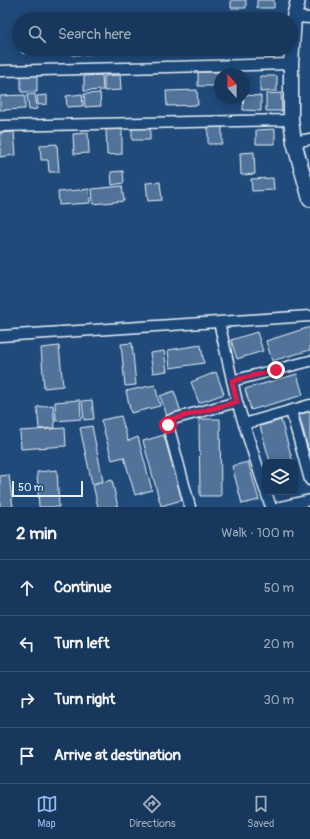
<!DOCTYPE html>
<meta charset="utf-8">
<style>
body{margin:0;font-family:Pangolin,sans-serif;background:#244365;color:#f1f3f6}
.controls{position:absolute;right:12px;bottom:12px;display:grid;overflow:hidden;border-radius:8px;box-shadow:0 2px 10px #0003}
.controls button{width:36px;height:36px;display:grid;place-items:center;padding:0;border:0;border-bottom:1px solid #365272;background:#17385c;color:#f1f3f6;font:20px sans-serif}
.compass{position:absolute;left:214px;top:68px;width:36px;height:36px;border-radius:50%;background:#17385c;box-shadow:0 2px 10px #0003;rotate:339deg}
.scale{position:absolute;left:12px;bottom:10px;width:71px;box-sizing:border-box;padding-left:4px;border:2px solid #e8f1f8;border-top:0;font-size:11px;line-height:14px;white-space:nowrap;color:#e8f1f8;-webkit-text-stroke:3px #1f4a7a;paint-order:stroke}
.stop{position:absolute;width:12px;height:12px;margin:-9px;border:3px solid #e11d48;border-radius:50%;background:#fff}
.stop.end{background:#e11d48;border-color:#fff;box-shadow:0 1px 4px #0008}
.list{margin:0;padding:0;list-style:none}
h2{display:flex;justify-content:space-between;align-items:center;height:52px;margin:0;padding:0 16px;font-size:17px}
h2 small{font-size:13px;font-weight:400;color:#9eacbb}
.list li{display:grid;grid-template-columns:26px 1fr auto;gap:12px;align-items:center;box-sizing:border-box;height:56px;padding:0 16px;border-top:1px solid #365272}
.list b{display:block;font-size:15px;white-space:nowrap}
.list em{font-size:13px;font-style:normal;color:#9eacbb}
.icon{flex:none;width:22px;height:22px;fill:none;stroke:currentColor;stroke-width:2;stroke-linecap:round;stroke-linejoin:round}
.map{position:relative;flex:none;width:310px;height:507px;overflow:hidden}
.search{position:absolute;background:#17385c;box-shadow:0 2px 10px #0003;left:12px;right:12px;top:12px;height:44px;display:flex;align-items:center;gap:10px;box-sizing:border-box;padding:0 14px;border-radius:22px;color:#9eacbb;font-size:15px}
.sheet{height:276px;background:#17385c}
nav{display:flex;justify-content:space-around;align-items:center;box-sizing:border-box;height:56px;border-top:1px solid #365272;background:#17385c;font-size:11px;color:#9eacbb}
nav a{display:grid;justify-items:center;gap:2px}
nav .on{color:#90b9f0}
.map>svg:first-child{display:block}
.building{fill:#517399;stroke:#e8f1f8}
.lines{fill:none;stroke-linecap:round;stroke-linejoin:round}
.street-casing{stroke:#e8f1f8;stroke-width:13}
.secondary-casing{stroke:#e8f1f8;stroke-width:17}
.street{stroke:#1f4a7a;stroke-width:10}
.secondary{stroke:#1f4a7a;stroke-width:14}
.route{stroke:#e11d48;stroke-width:5}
</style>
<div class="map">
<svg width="310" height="507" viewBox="0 0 310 507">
<rect width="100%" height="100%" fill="#1f4a7a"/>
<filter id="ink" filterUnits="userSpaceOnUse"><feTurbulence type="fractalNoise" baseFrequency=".025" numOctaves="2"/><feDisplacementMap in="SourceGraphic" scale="8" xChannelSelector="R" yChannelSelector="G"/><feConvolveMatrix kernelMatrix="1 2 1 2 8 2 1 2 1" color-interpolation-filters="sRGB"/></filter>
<g filter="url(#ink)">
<path class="building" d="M231,0H246V8H231Z
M257,0H274V8H257Z
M22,49H39V54L22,53Z
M72,49H92V54L72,55Z
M198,72H219V86H198Z
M21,74H37V92H21Z
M102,75L103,90L84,91V76Z
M120,75L121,90L104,91V76Z
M260,76H277V91L260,92Z
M197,90L198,105L167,106L166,91Z
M100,93L101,106L85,107L84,94Z
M281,93L282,111H266V94Z
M35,94L37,109L29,110L27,95Z
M82,94L83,106L67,107L66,96Z
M25,95V109L0,110V96Z
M47,95V104L38,105L37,96Z
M244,95L261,96V111L243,110Z
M132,125H150V140H132Z
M208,127H222V144H208Z
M106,129H122V154L107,155Z
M275,129V144H256V130Z
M14,132L16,155L0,157V133Z
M88,133L89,153L74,154L73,134Z
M57,144L59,172H49L48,160H41L40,145Z
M254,152L255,174L241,175L240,153Z
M123,171L124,183L112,185L111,172Z
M273,178L274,190L252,191L251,179Z
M160,182L162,200L148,201L146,183Z
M122,186L124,201L93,204L92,189Z
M89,189L90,203L59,205L58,192Z
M310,327V350L272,361L266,341Z
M257,332L263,351L237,359L231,340Z
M132,343L136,385L125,386L121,344Z
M201,345L204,363L170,368L168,350Z
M59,346L63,386L44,388L41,348Z
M164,351L167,371L153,373L150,353Z
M216,372L224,394L199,403L191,382Z
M297,374L303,395L251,410L245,389Z
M155,385L160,406L131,413L126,391Z
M174,391L181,412L167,416L160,396Z
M80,400L81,419L56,421L55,402Z
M92,400L94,419L84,420L82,401Z
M53,405L55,428L39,429L37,407Z
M310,411V455L299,415Z
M121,416L128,441L138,437L152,490L135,495L124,457L112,460L101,420Z
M199,419H220L221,496H200Z
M281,420L293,462H270L260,426Z
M92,426L103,481L92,484L80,428Z
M65,428L66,446L21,449L20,431Z
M164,435L182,500L161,506L143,441Z
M248,462L259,500L242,504L232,466Z
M57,470L59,507H39L37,472Z
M9,475L13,507H0V476Z
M112,480L118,507H98L93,485Z"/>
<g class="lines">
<defs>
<path id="street" d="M294,17L310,18
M0,71L291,64
M0,126L291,120
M294,142L310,139
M219,322L237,402L265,490
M0,336L310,316
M232,381L310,361
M291,411L310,480
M244,424L310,405
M266,492L271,507
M190,507L168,425L169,421L173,419L237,402
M280,507L310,500"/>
<path id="secondary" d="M298,0L294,17L291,64V120L294,142L310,199"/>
</defs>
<use href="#street" class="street-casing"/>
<use href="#secondary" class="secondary-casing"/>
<use href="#street" class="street"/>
<use href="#secondary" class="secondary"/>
</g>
</g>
<g class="lines" filter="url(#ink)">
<path class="route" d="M168,425L169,421L173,419L237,402L232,381L276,370"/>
</g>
</svg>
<div class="controls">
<button><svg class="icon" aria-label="layers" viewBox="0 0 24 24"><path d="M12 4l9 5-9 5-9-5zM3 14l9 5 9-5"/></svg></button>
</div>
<svg class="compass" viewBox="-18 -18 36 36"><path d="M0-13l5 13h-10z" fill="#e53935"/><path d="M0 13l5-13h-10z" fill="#9eacbb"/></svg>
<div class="scale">50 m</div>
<div class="stop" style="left:168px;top:425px"></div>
<div class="stop end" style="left:276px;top:370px"></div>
<div class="search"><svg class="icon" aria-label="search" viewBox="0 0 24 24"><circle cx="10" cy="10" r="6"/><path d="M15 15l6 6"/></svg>Search here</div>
</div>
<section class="sheet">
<h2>2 min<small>Walk · 100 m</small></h2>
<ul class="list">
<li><svg class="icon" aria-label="ahead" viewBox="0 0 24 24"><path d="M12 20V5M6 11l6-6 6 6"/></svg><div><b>Continue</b></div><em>50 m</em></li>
<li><svg class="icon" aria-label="left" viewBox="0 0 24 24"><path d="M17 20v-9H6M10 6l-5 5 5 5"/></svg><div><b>Turn left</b></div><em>20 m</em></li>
<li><svg class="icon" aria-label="right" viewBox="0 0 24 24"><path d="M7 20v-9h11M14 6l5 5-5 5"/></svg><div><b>Turn right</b></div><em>30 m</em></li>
<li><svg class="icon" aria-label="arrive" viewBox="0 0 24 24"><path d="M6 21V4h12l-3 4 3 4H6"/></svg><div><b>Arrive at destination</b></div></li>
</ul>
</section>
<nav>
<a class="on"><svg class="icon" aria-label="map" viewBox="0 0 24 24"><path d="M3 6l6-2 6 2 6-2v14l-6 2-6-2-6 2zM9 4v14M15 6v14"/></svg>Map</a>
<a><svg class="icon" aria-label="directions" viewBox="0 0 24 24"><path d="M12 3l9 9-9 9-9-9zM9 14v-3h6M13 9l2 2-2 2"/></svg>Directions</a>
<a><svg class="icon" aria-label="saved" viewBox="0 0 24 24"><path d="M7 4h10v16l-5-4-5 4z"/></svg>Saved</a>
</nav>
